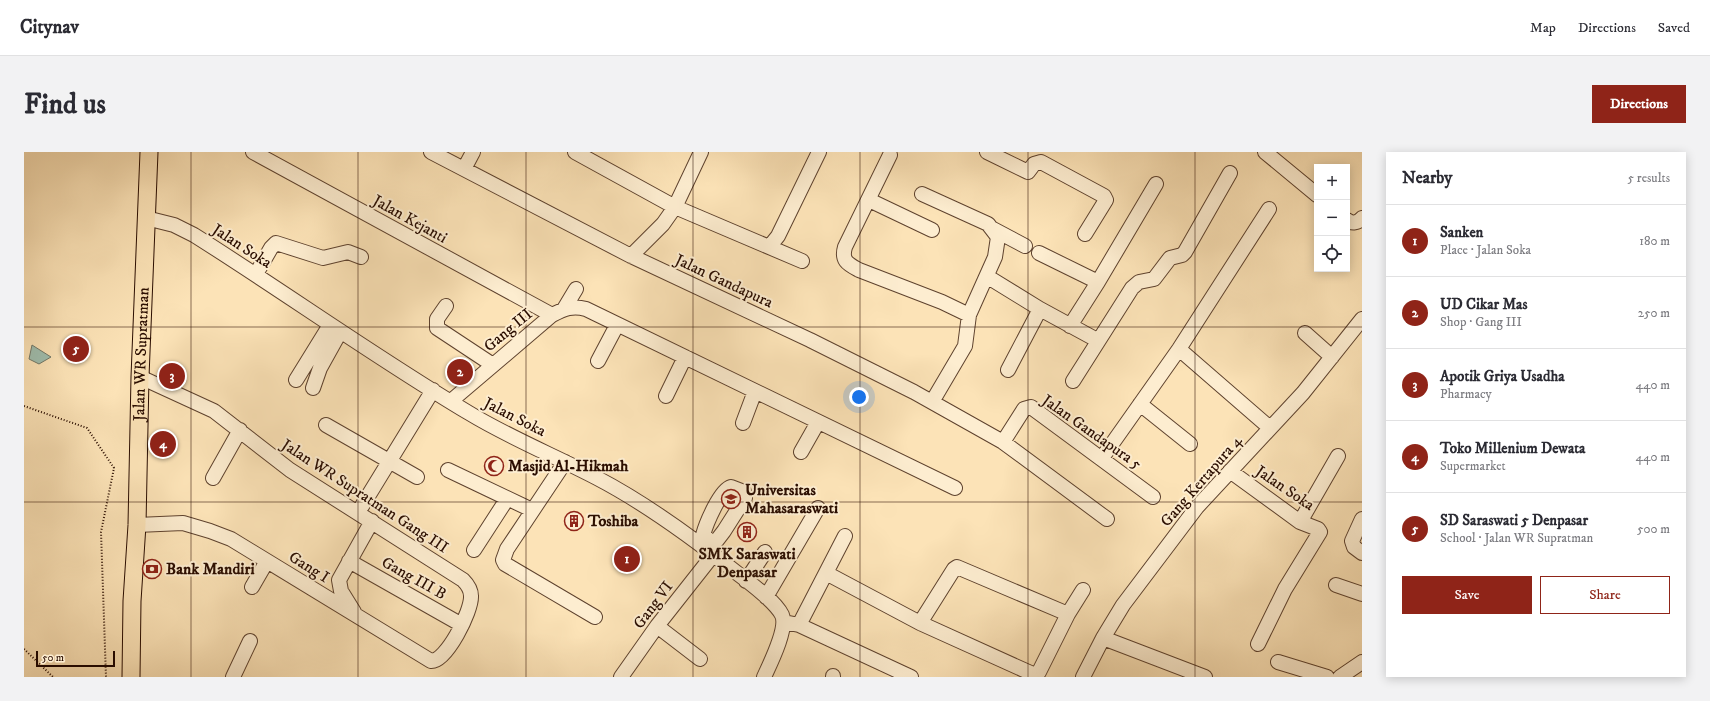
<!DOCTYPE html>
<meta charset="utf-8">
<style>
body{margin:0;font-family:"IM FELL DW Pica",serif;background:#f2f2f3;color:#2b2b33}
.controls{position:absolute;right:12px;top:12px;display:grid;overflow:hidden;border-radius:0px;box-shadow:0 2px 10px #0003}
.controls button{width:36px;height:36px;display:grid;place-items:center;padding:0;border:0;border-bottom:1px solid #e1e1e2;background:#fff;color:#2b2b33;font:20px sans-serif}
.scale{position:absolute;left:12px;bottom:10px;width:79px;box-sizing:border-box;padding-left:4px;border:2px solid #2a0d00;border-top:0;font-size:11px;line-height:14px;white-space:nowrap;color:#2a0d00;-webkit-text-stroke:3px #fdedd0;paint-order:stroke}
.you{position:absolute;left:835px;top:245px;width:14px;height:14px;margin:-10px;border:3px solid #fff;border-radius:50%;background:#1a73e8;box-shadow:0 0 0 6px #1a73e833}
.badge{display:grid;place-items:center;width:26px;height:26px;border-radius:50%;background:#8f2418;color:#fff;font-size:13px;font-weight:700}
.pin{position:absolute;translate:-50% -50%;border:2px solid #fff;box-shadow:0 1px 4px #0006}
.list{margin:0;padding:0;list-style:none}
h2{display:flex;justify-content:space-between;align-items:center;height:52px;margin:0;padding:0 16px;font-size:17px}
h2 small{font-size:13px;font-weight:400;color:#7c7c81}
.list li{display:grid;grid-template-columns:26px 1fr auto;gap:12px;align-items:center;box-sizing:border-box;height:72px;padding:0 16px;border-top:1px solid #e1e1e2}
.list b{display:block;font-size:15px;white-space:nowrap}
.list p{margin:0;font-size:13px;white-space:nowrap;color:#7c7c81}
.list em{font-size:13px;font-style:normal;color:#7c7c81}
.actions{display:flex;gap:8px;padding:12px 16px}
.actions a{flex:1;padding:9px 0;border:1px solid #8f2418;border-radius:0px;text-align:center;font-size:14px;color:#8f2418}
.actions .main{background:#8f2418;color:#fff}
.icon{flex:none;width:22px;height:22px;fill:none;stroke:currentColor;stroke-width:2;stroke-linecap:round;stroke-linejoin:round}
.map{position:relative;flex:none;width:1338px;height:525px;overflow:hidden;border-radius:0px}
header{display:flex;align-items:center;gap:24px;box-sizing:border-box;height:56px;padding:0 20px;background:#fff;border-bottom:1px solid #e1e1e2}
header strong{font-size:19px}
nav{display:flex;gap:22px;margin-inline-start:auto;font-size:14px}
.intro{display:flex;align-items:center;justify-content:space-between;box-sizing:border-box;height:96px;padding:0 24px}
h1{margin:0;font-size:28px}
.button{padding:10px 18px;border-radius:0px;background:#8f2418;color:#fff;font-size:14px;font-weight:700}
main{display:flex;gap:24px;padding:0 24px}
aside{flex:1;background:#fff;border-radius:0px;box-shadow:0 2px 10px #0003}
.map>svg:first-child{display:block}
.water{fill:#9fbeaf;stroke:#707769}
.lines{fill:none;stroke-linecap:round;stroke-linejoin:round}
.minor-casing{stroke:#5e422e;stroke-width:16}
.major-casing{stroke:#2a0d00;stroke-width:19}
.path{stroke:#2a0d00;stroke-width:2;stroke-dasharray:1 2;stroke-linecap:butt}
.minor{stroke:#fdedd0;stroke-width:14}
.major{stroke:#fce3b7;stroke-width:17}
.grid{fill:none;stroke:#2a0d00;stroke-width:1;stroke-opacity:0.55}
.labels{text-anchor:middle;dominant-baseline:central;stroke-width:4;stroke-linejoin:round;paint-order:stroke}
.street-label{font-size:16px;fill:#2a0d00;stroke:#fdedd0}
.poi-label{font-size:16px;font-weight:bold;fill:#2a0d00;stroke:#fdedd0;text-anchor:start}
</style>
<header>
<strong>Citynav</strong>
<nav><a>Map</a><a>Directions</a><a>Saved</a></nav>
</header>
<div class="intro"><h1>Find us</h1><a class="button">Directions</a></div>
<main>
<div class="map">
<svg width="1338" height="525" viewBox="0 0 1338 525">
<rect width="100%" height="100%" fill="#fce3b7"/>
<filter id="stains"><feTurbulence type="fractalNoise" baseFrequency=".005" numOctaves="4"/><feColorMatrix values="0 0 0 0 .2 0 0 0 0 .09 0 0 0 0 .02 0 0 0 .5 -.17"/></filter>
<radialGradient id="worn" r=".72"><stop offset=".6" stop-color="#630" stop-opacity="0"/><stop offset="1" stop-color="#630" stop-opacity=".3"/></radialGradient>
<path class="water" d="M8,193L27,205L15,212L5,207Z"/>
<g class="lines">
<defs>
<path id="minor" d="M229,0L528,163
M407,0L607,104L786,188L890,240L979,290L1083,367
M551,0L651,55L778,109
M963,0L1004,20L1010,12L1017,10L1080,44L1082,48L1061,82
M1241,0L1293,43
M866,3L821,95C817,109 824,112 835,118L918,150L945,163
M440,17L449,0
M898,42L964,72L974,85L971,105L945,163L941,194L908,250
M845,48L908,78
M122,66L150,73L170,83C262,141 351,205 445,261C486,286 531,304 573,326C623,352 669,386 713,421C726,431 751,449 758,463C764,476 746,512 740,525
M1323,68C1328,72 1334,71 1338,66
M969,77L1001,94
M746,94L754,84L795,0
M1015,101L1074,130
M607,104L639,72L651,55L677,0
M232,122L247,96L252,91L299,106L324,100L337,105
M964,125L1016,157L1073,188
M422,154L413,167V176L469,213
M540,157L552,137
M1046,174L1074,130L1132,32
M1281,181L1308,205
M1155,197L1246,276
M574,209L593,173
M984,218L1016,157
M272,228L306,173
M1049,229L1108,136L1115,130L1130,127L1146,106L1158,103L1161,100L1206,21
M289,236L296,216L316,180
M642,244L661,205
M427,249L528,163C540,157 548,153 562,157L931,336
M1116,252L1166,292
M719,271L731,239
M302,273L393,325
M979,290L1000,257L1007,255L1129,345
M777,300L794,270
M1078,306L1155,197L1245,57
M541,310L483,397L479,408L481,412L571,465
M424,318L508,358
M1206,319L1276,370L1294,377L1296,380L1261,437L1234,492
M189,326L216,278
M707,335L720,340L721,346L700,379L690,392L679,383C682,372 696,338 707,335Z
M338,354L409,238
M1338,367L1328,389L1330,395L1338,401
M1276,370L1314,304
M113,373L159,371L186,379L207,387L407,509C422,510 448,459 447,444C447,438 443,432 439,428L266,318L190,259L116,225
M450,398L483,347
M325,409L438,473
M802,421L896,471L1011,523L1015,520L1044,462L1059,438
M722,429L741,400
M1312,433L1338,442
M228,435L243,409
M742,445L794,356
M330,460L317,439L315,428L348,369
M760,470L775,473L887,525
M896,471L930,417L933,415L1044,462
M775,473L821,384
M633,474L676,507
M1079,486L1181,525
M1254,510L1303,525
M209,525L226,489
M597,525L633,474L689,403
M809,525V524
M1059,525L1079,486L1099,453L1173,355L1279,241L1338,167
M1316,525L1338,510"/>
<g id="major">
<path id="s1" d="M107,525L108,449L113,373L116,225L125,0"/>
</g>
</defs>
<use href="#minor" class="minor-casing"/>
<use href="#major" class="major-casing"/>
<path class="path" d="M0,254L63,276L90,316L77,380L82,525
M0,497L29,525"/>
<use href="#minor" class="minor"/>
<use href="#major" class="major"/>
</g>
<path class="grid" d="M167,0V525M334,0V525M502,0V525M669,0V525M836,0V525M1004,0V525M1171,0V525M0,175H1338M0,350H1338"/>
<defs>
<symbol id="mosque-ring" viewBox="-11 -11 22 22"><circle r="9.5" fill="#fdedd0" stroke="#8f2418" stroke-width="1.5"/><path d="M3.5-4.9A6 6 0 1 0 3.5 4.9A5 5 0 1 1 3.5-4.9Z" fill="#8f2418"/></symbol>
<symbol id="university-ring" viewBox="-11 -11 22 22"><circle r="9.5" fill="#fdedd0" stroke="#8f2418" stroke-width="1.5"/><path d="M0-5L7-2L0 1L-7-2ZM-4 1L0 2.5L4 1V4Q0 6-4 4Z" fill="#8f2418"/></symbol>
<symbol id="building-ring" viewBox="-11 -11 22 22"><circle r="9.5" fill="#fdedd0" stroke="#8f2418" stroke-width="1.5"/><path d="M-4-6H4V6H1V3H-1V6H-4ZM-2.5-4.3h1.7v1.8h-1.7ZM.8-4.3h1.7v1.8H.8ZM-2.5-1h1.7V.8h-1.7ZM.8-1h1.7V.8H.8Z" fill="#8f2418"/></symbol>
<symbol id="bank-ring" viewBox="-11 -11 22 22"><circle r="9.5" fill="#fdedd0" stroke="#8f2418" stroke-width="1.5"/><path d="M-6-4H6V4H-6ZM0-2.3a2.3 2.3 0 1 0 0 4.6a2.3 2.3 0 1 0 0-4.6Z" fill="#8f2418"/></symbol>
</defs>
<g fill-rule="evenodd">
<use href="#mosque-ring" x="459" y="303" width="22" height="22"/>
<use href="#university-ring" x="696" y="336" width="22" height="22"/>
<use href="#building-ring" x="539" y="358" width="22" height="22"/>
<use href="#building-ring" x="712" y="369" width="22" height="22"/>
<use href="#bank-ring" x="117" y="406" width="22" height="22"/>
</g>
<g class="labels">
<g class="street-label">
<text transform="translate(386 67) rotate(29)">Jalan Kejanti</text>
<text transform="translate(218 94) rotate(33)">Jalan Soka</text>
<text transform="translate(700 129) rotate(25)">Jalan Gandapura</text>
<text transform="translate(484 178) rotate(-40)">Gang III</text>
<text stroke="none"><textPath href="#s1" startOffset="323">Jalan WR Supratman</textPath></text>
<text transform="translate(491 265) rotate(27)">Jalan Soka</text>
<text transform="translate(1068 280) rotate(35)">Jalan Gandapura 5</text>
<text transform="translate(1177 329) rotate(-49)">Gang Kertapura 4</text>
<text transform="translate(1261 336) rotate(34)">Jalan Soka</text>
<text transform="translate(341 344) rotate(33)">Jalan WR Supratman Gang III</text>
<text transform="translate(285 415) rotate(32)">Gang I</text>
<text transform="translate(390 426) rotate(29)">Gang III B</text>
<text transform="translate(629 453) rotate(-53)">Gang VI</text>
</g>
<g class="poi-label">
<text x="484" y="314">Masjid Al-Hikmah</text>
<text x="721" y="338">Universitas<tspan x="721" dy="18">Mahasaraswati</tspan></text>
<text x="564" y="369">Toshiba</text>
<text x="723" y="402" text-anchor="middle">SMK Saraswati<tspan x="723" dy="18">Denpasar</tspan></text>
<text x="142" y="417">Bank Mandiri</text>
</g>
</g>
<rect width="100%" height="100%" filter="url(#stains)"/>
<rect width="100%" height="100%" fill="url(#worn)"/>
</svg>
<div class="controls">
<button>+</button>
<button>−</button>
<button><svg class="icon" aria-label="locate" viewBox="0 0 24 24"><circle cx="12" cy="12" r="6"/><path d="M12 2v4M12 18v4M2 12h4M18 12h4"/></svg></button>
</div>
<div class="scale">50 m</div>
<div class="you"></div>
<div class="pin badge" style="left:603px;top:407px">1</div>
<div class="pin badge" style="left:436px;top:220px">2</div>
<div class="pin badge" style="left:148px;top:224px">3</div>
<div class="pin badge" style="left:139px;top:292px">4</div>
<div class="pin badge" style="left:52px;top:197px">5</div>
</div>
<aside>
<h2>Nearby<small>5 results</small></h2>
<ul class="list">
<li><span class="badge">1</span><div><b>Sanken</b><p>Place · Jalan Soka</p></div><em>180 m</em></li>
<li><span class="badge">2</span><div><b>UD Cikar Mas</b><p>Shop · Gang III</p></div><em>250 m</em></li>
<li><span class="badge">3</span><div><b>Apotik Griya Usadha</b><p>Pharmacy</p></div><em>440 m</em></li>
<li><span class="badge">4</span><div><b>Toko Millenium Dewata</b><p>Supermarket</p></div><em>440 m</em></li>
<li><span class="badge">5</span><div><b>SD Saraswati 5 Denpasar</b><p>School · Jalan WR Supratman</p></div><em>500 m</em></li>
</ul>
<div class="actions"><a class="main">Save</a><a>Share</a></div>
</aside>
</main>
